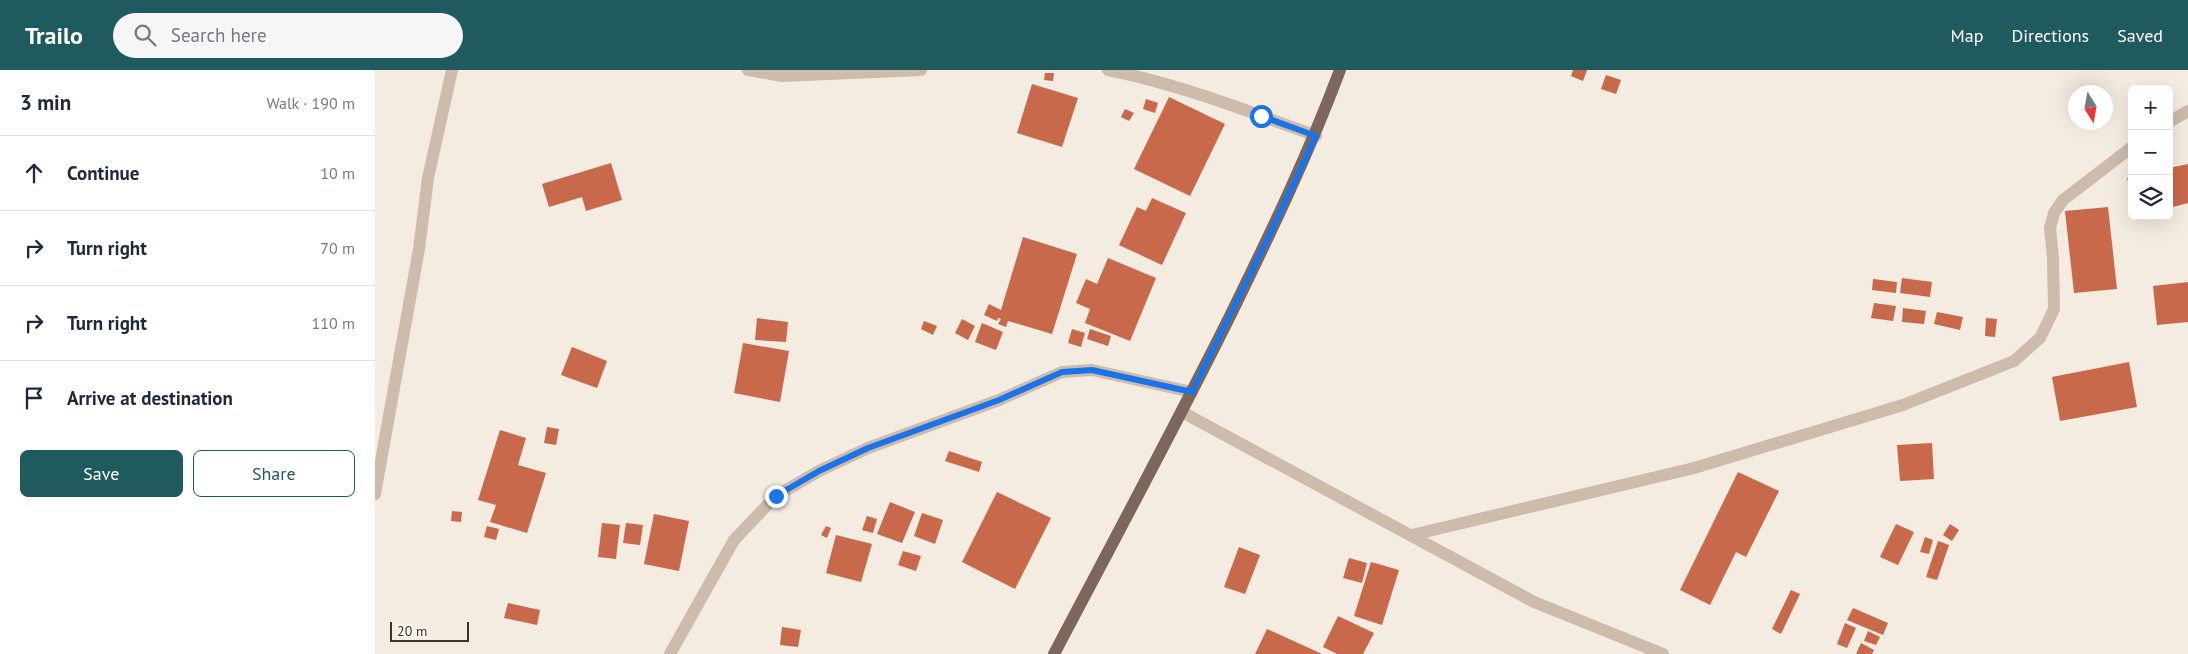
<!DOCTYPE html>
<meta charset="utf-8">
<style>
body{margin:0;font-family:"PT Sans",sans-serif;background:#f6f6f7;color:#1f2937}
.controls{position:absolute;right:15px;top:15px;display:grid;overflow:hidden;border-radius:8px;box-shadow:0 5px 20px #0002}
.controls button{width:45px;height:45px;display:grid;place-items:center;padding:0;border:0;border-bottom:1px solid #e0e1e3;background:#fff;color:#1f2937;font:25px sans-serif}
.compass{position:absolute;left:1693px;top:15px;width:45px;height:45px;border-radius:50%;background:#fff;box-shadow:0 5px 20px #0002;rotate:169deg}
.scale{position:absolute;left:15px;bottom:12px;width:79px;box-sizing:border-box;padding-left:5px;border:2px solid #3b302b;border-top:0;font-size:14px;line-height:18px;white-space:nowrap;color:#3b302b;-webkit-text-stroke:4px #fbf5ee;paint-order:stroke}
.stop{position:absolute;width:15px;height:15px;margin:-11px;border:4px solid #1a73e8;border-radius:50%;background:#fff}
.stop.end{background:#1a73e8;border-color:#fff;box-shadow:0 1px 5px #0008}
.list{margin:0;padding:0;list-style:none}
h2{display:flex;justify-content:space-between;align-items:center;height:65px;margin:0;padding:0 20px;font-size:21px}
h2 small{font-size:16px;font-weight:400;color:#747a83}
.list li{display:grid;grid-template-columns:32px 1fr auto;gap:15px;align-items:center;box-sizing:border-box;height:75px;padding:0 20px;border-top:1px solid #e0e1e3}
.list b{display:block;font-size:19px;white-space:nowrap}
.list em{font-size:16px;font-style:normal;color:#747a83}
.actions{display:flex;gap:10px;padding:15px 20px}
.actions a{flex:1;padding:11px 0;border:1px solid #1f5a5e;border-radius:8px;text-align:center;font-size:18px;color:#1f5a5e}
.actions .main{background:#1f5a5e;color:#fff}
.icon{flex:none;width:28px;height:28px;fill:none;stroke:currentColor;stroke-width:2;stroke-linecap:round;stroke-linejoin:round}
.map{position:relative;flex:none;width:1813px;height:584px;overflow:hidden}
header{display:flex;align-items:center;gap:30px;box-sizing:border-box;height:70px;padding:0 25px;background:#1f5a5e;color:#fff}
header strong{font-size:24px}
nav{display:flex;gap:28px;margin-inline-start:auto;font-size:18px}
.search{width:350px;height:45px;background:#f6f6f7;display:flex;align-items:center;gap:12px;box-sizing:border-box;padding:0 18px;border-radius:28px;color:#747a83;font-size:19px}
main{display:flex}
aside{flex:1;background:#fff}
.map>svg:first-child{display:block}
.building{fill:#c8694b}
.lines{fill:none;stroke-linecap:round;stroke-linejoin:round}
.minor{stroke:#cdbbac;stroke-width:12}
.major{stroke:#7d675c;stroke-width:12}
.route{stroke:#1a73e8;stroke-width:6}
</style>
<header>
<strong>Trailo</strong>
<div class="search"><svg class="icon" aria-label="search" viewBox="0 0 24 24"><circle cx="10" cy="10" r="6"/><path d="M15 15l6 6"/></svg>Search here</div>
<nav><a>Map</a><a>Directions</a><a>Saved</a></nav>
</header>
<main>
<aside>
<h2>3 min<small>Walk · 190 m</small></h2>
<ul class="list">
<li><svg class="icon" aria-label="ahead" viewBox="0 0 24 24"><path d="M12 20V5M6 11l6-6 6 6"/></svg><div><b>Continue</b></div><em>10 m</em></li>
<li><svg class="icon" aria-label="right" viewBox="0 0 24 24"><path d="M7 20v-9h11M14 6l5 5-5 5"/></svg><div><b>Turn right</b></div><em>70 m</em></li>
<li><svg class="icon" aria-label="right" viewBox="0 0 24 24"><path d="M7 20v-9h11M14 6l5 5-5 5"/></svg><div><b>Turn right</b></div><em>110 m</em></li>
<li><svg class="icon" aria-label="arrive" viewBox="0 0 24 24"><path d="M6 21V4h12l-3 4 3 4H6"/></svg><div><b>Arrive at destination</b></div></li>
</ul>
<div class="actions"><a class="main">Save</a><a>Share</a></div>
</aside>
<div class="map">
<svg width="1813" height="584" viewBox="0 0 1813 584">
<rect width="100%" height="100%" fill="#f4ebe1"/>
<path class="building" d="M1198,0H1212L1208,11L1196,6Z
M670,3H679L678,11L669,10Z
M1231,5L1246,10L1241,24L1226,19Z
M657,14L703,28L687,77L642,63Z
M794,27L850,54L815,126L759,99Z
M771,29L783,33L780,43L768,39Z
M750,39L759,43L754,51L746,47Z
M236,93L247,130L211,141L207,127L174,137L167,114Z
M1813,94V133L1794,138V98Z
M1757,107V123H1756L1752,108Z
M777,128L811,143L787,195L744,175L762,137L771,141Z
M1733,137L1742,219L1699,223L1690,141Z
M648,167L702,184L677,264L633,251L631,257L623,254L626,249L623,248L622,251L609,245L614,234L626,240Z
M733,188L781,208L755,271L710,253L715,239L701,233L711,209L722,214Z
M1527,208L1557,212L1555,227L1525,223Z
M1498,209L1522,212L1521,223L1497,220Z
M1813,212V252L1782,255L1778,216Z
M1499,233L1521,236L1518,251L1496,248Z
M1528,238L1551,241L1549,254L1527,252Z
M1562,242L1588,247L1585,260L1559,254Z
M382,248L413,252L411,272L380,270Z
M1611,248L1622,249L1620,267L1610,266Z
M587,249L600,256L593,270L580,263Z
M549,251L562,256L558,265L546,259Z
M607,253L628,262L621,280L600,272Z
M697,259L710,263L706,277L693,273Z
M715,259L736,266L733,276L712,269Z
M368,273L414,281L405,332L359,323Z
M197,277L232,291L222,318L186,305Z
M1754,292L1762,337L1685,351L1677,307Z
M172,357L184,359L181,375L169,373Z
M125,360L151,368L143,395L171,403L152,463L115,452L121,435L103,430Z
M1557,373L1559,409L1525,411L1522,375Z
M574,381L607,392L604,402L570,391Z
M1363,402L1404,421L1371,487L1361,482L1335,535L1305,520Z
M622,422L676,448L640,519L587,492Z
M515,432L540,442L527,473L502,464Z
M77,441L87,442L86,452L76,451Z
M547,443L568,450L560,474L539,466Z
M279,444L314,451L304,501L269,494Z
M492,446L502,449L498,463L487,460Z
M227,453L245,455L241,489L223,487Z
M251,453L268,455L265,475L248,473Z
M1521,454L1539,462L1523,495L1505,487Z
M1575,454L1584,460L1577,471L1568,465Z
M112,456L124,459L121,470L109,467Z
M451,456L456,458L452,468L446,465Z
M461,465L497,474L486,512L451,503Z
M1550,467L1558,470L1554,484L1545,482Z
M1563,471L1574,475L1562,510L1551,507Z
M864,477L885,485L870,524L849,517Z
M528,481L546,486L541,501L523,495Z
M974,488L992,493L987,513L968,508Z
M996,492L1024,500L1007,555L979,546Z
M1416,520L1425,524L1406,564L1397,559Z
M133,533L165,540L162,555L129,548Z
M1478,538L1513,553L1508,565L1472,550Z
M963,546L999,563L988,584H962L948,577Z
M1470,553L1481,558L1472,578L1462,574Z
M407,557L426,560L423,577L405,575Z
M892,559L947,584H880Z
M1493,561L1505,567L1501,575L1489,571Z
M1486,573L1499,580L1497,584H1481Z"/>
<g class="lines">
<path class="minor" d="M373,0L407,6L546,0
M733,0C804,14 873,41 941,66
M1794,52L1813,41
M807,342L1159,532L1288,584
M0,424L44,179L53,108L77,0
M1037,465L1319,398L1528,335L1639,291L1665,268L1679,239L1678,188L1675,158L1679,143L1688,130L1757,77
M295,584L359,470L401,426L444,401L493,378L624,330L687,302L717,300L817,322"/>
<path class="major" d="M679,584C739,470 800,357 857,242C896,162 934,83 965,0"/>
</g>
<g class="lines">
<path class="route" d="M401,426L444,401L493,378L624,330L687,302L717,300L817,322L895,164L941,66L886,46"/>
</g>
</svg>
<div class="controls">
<button>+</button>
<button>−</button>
<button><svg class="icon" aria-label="layers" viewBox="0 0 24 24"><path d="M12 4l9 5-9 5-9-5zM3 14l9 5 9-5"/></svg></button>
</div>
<svg class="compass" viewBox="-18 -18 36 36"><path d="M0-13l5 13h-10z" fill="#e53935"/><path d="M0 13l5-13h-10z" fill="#747a83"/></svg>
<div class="scale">20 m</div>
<div class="stop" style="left:886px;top:46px"></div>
<div class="stop end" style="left:401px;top:426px"></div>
</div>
</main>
